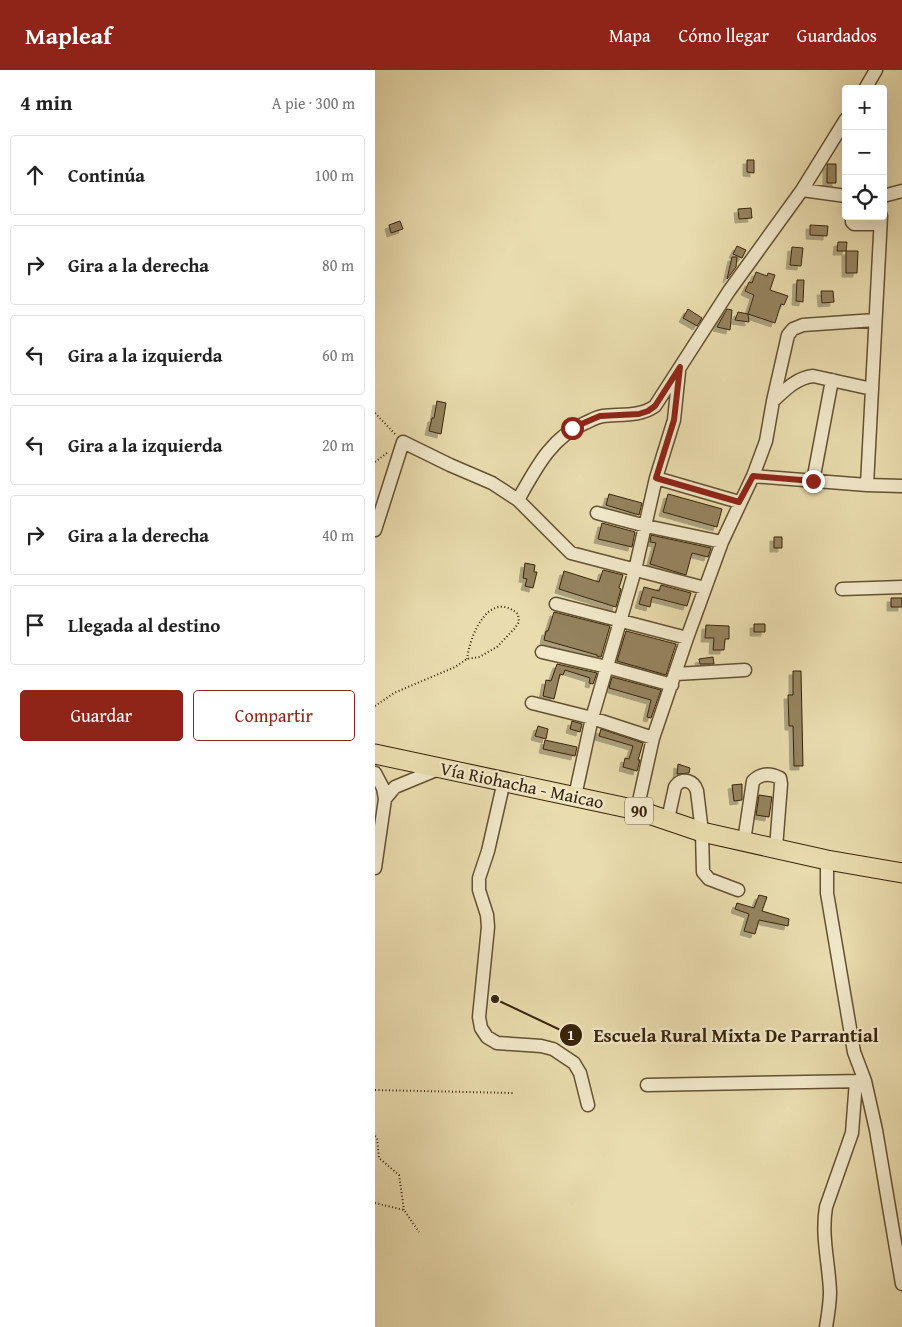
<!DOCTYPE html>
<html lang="es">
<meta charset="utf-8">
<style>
body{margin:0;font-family:"Gentium Book Plus",serif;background:#f2f2f2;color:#222}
.controls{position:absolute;right:15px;top:15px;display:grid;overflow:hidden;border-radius:5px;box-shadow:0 5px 20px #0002}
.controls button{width:45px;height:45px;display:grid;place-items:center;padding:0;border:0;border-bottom:1px solid #e0e0e0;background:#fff;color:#222;font:25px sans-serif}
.stop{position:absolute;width:15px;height:15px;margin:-11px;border:4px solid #8f2418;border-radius:50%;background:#fff}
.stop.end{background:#8f2418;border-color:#fff;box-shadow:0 1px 5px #0008}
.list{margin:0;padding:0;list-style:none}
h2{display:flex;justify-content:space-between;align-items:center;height:65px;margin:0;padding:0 20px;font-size:21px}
h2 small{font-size:16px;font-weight:400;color:#767676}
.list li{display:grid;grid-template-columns:32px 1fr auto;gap:15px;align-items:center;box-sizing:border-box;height:80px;margin:0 10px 10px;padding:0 10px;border:1px solid #e0e0e0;border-radius:5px}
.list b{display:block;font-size:19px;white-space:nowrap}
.list em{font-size:16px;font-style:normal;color:#767676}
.actions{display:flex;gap:10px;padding:15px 20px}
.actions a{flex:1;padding:11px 0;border:1px solid #8f2418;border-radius:5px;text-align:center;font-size:18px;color:#8f2418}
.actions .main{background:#8f2418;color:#fff}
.icon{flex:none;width:28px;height:28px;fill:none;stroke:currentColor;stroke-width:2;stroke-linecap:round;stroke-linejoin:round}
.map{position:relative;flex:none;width:527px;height:1257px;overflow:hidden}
header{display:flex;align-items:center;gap:30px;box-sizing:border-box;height:70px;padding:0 25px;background:#8f2418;color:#fff}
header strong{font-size:24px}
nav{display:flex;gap:28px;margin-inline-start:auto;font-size:18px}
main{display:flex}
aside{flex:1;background:#fff}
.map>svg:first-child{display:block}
.building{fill:#94835e;stroke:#372308;filter:url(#shadow)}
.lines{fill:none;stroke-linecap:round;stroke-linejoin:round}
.minor-casing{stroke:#645132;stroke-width:15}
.highway-casing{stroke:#372308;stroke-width:21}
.path{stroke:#372308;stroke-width:2;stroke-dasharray:1 2.5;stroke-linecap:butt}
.minor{stroke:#f1e8ca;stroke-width:12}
.highway{stroke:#e9dcae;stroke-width:19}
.route{stroke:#8f2418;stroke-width:6}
.labels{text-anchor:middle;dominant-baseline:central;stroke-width:4.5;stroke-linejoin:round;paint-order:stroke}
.shield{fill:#f1e8ca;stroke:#6f5e42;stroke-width:1}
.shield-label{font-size:16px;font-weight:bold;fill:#372308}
.street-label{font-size:18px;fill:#372308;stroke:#f1e8ca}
.leader{fill:none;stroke:#372308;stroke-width:2}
.callout-dot{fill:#372308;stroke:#f1e8ca;stroke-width:2}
.mark-label{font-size:15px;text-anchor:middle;font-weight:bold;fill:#fff}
.callout-label{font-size:19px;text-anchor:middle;font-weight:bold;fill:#372308;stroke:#f1e8ca;stroke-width:4.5;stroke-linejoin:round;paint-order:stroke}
</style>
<header>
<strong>Mapleaf</strong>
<nav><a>Mapa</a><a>Cómo llegar</a><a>Guardados</a></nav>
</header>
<main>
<aside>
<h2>4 min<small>A pie · 300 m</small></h2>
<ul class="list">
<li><svg class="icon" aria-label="ahead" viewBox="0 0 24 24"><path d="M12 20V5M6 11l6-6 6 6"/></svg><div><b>Continúa</b></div><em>100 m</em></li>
<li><svg class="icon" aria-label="right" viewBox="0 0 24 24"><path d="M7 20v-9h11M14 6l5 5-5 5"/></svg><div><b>Gira a la derecha</b></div><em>80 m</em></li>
<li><svg class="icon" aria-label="left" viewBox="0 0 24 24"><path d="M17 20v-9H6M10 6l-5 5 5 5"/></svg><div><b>Gira a la izquierda</b></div><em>60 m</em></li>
<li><svg class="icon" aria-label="left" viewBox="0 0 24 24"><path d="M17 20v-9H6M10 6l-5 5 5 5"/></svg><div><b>Gira a la izquierda</b></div><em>20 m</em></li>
<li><svg class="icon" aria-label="right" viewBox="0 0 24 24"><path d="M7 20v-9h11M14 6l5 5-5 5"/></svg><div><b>Gira a la derecha</b></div><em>40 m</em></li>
<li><svg class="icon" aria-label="arrive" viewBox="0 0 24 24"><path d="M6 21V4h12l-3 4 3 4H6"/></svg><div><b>Llegada al destino</b></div></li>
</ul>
<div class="actions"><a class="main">Guardar</a><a>Compartir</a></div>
</aside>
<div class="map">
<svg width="527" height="1257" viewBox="0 0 527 1257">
<defs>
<filter id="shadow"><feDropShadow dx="-4" dy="4" stdDeviation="0" flood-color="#0004"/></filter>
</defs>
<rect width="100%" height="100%" fill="#e9dcae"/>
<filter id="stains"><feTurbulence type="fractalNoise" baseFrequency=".004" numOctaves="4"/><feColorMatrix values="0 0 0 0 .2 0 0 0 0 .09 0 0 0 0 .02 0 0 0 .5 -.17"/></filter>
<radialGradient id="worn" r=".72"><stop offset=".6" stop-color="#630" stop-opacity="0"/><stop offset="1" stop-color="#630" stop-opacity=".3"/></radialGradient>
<path class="building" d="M372,90H379V103L372,102Z
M452,94H461V113H452Z
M376,138L377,148L364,149L363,139Z
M25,151L28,159L16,163L14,155Z
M435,155L453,156L452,166L435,165Z
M463,172H472L471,181H462Z
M362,176L371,180L367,188L358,184Z
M417,177L428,178L426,196L415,195Z
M471,181H483L482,203H471Z
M357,187H362L361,197L352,209Z
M381,202L392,206L393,203L400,205L395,220L413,226L409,235L406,234L400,253L373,244L379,225L370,221L374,212L377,213Z
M422,210H429L428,232L421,231Z
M446,221H458L459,232L447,233Z
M313,239L327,248L322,256L308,248Z
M352,239L357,240L355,260L342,257Z
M363,242L373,244L374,252L360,250Z
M62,331L71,333L66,364L54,361L57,348H59Z
M234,424L267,433L264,445L231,435Z
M293,424L347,439L342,457L288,442Z
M227,453L260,462L257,477L223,469Z
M276,465L336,478L333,487L317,483L311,505L275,494L281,473L275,472Z
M399,467H407V478H399Z
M150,493L160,495L159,502H162L158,518L150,516L152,509L148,508Z
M228,500L248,505L244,518L246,519L241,537L184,519L189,501L224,512Z
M286,515L316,523L312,536L277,527L275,537L264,534L269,517L284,521Z
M516,528H527V537H516Z
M179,542L235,556L226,587L222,586V585L169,570L171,561H173Z
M379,554H390V562H379Z
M331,555L354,556V569H350L349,580H338L339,568H330Z
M251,561L301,574L291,605L242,591Z
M338,587L339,594H325L324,589Z
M182,594L222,603L218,614L214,613L215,608L190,600L188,605L185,604L179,629L168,626L171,610L176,611Z
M418,601H426L428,696H419L418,656H414L413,625H418Z
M237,607L286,620L276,648L272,647L276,630L234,618Z
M197,651L207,654L205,662L195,659Z
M163,656L173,659L171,669L160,666Z
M226,659L268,673L263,690H265L262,701L248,697L250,688L254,689L258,676L224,666Z
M170,670L202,677L200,686L168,679Z
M303,694L315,698L314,703L302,704Z
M367,714V730L359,731L357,715Z
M384,725L397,727L394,747L381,745Z
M384,825L392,827L387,841L414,849L413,856L384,850L380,864L369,861L374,844L360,839L362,833L379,838Z"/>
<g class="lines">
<defs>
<path id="minor" d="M490,19L501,0
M427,120L471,126
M508,126L527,121
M477,146V152L479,154H505
M398,331C410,320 421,308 438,306L497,319
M378,406L492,415L527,416
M281,408L364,432
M438,411L457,310
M492,415L506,146
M143,430C160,400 176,367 210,353C215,351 221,347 228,346C246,344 265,347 280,336L354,221L427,120L471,49
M222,443L271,456L347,472
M0,460L28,372L75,395L117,413L143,430L196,483L330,518
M467,519L527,517
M181,534L312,568
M167,582L232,597L297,615
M301,604L370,600
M157,633L217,648L278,668
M0,703L8,718L10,729L0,798
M129,711L113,781L104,808V820L112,845L113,857L104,947L106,958L112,967L122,973L166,976L178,979L199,993L205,1003L213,1035
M200,726L217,648L260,500L281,408L299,350L304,302
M10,729L20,717L66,698
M262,740L278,668L312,568L347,472L378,406L391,371L398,331L413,265L418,259L428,255L500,250
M293,749L300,717C307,706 319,711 322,721L327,762L328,802L334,809L363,820
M369,771L378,711C386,703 395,703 405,708L406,714L401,778
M452,790V823L479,982L490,1011L501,1060L527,1214
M272,1015L488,1011
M451,1257C453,1245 455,1234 455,1222C454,1193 446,1166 451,1137L477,1063L481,1011"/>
<path id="highway" d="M0,684L262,740L327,762L452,790L527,803"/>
</defs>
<use href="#minor" class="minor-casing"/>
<use href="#highway" class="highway-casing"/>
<path class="path" d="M0,343L20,364
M0,392L12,383
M0,636L19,623L80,597L92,589L104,587L122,577L140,558L144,552L143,544C114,519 95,565 92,589
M0,1020L138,1023
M0,1066L2,1068L4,1088L24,1105L29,1140
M0,1133L29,1140L44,1162"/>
<use href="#minor" class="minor"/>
<use href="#highway" class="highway"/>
</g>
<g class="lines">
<path class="route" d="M197,358L225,346L264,344L273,341L280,336L305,297L299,350L281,408L364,432L378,406L438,411"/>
</g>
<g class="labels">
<rect class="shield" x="250" y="727.5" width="28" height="27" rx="4"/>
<g class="shield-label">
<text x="264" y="741">90</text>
</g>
<g class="street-label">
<text transform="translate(147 715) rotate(12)">Vía Riohacha - Maicao</text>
</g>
</g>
<path class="leader" d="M120 929L196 965"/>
<g class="callout-dot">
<circle cx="120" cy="929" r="5"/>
<circle cx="196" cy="965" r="12"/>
</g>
<g class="mark-label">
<text x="196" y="970">1</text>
</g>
<g class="callout-label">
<text x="361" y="972">Escuela Rural Mixta De Parrantial</text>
</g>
<rect width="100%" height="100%" filter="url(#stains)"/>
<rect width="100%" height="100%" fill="url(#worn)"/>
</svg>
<div class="controls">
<button>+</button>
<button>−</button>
<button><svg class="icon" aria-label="locate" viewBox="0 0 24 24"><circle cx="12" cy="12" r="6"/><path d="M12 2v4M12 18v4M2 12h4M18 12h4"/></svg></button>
</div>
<div class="stop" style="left:197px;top:358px"></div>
<div class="stop end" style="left:438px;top:411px"></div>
</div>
</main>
